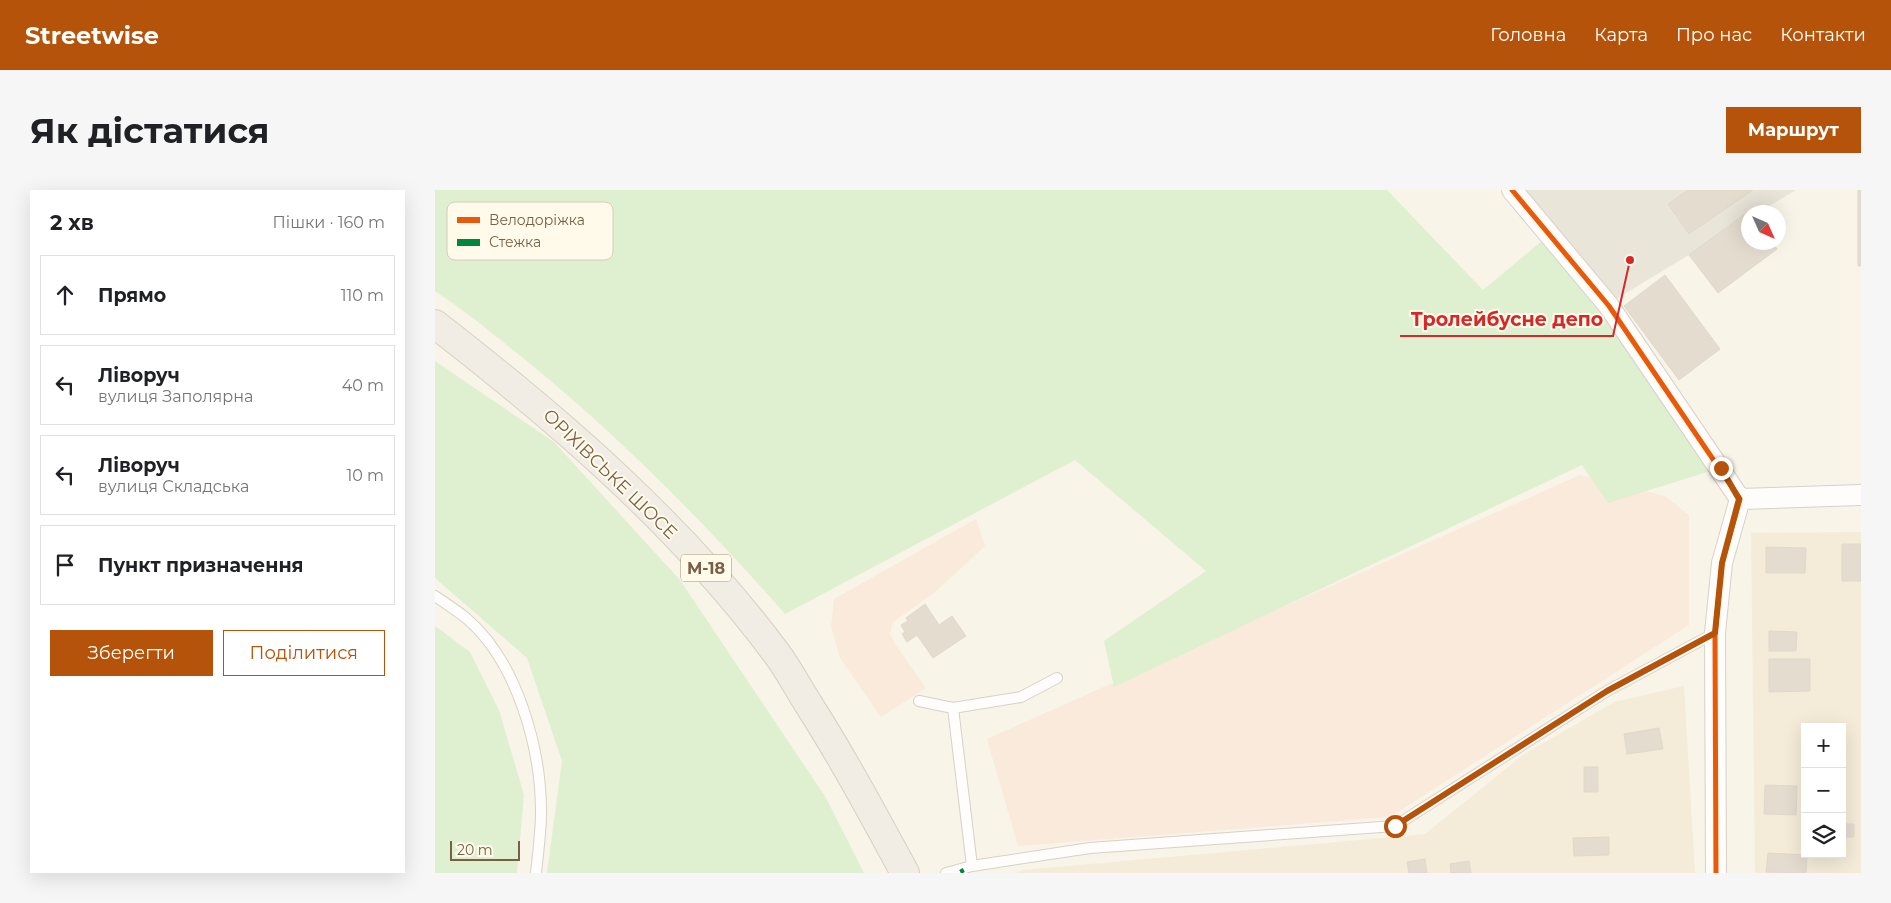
<!DOCTYPE html>
<html lang="uk">
<meta charset="utf-8">
<style>
body{margin:0;font-family:Montserrat,sans-serif;background:#f6f6f6;color:#202124}
.controls{position:absolute;right:15px;bottom:15px;display:grid;overflow:hidden;border-radius:0px;box-shadow:0 5px 20px #0002}
.controls button{width:45px;height:45px;display:grid;place-items:center;padding:0;border:0;border-bottom:1px solid #e0e0e0;background:#fff;color:#202124;font:25px sans-serif}
.compass{position:absolute;left:1306px;top:15px;width:45px;height:45px;border-radius:50%;background:#fff;box-shadow:0 5px 20px #0002;rotate:135deg}
.scale{position:absolute;left:15px;bottom:12px;width:70px;box-sizing:border-box;padding-left:5px;border:2px solid #776046;border-top:0;font-size:14px;line-height:18px;white-space:nowrap;color:#776046;-webkit-text-stroke:4px #fffaea;paint-order:stroke}
.stop{position:absolute;width:15px;height:15px;margin:-11px;border:4px solid #b45309;border-radius:50%;background:#fff}
.stop.end{background:#b45309;border-color:#fff;box-shadow:0 1px 5px #0008}
.list{margin:0;padding:0;list-style:none}
h2{display:flex;justify-content:space-between;align-items:center;height:65px;margin:0;padding:0 20px;font-size:21px}
h2 small{font-size:16px;font-weight:400;color:#757577}
.list li{display:grid;grid-template-columns:32px 1fr auto;gap:15px;align-items:center;box-sizing:border-box;height:80px;margin:0 10px 10px;padding:0 10px;border:1px solid #e0e0e0;border-radius:0px}
.list b{display:block;font-size:19px;white-space:nowrap}
.list p{margin:0;font-size:16px;white-space:nowrap;color:#757577}
.list em{font-size:16px;font-style:normal;color:#757577}
.actions{display:flex;gap:10px;padding:15px 20px}
.actions a{flex:1;padding:11px 0;border:1px solid #b45309;border-radius:0px;text-align:center;font-size:18px;color:#b45309}
.actions .main{background:#b45309;color:#fff}
.icon{flex:none;width:28px;height:28px;fill:none;stroke:currentColor;stroke-width:2;stroke-linecap:round;stroke-linejoin:round}
.map{position:relative;flex:none;width:1426px;height:683px;overflow:hidden;border-radius:0px}
header{display:flex;align-items:center;gap:30px;box-sizing:border-box;height:70px;padding:0 25px;background:#b45309;color:#fff}
header strong{font-size:24px}
nav{display:flex;gap:28px;margin-inline-start:auto;font-size:18px}
.intro{display:flex;align-items:center;justify-content:space-between;box-sizing:border-box;height:120px;padding:0 30px}
h1{margin:0;font-size:35px}
.button{padding:12px 22px;border-radius:0px;background:#b45309;color:#fff;font-size:18px;font-weight:700}
main{display:flex;gap:30px;padding:0 30px}
aside{flex:1;background:#fff;border-radius:0px;box-shadow:0 5px 20px #0002}
.map>svg:first-child{display:block}
.residential{fill:#f4ecd8;fill-rule:evenodd}
.commercial{fill:#f9eadb}
.industrial{fill:#eae5d9}
.green{fill:#dff0d1}
.building{fill:#e4dccf;stroke:#e1d8ca}
.lines{fill:none;stroke-linecap:round;stroke-linejoin:round}
.service-casing{stroke:#d7d1c7;stroke-width:12}
.minor-casing{stroke:#d7d1c7;stroke-width:22}
.trunk-casing{stroke:#d7cfc4;stroke-width:30}
.service{stroke:#fefdfc;stroke-width:10}
.minor{stroke:#fefdfc;stroke-width:20}
.trunk{stroke:#f2ede4;stroke-width:28}
.quiet{stroke:#00873e;stroke-width:4;stroke-dasharray:8 4;stroke-linecap:butt}
.cycleway-casing{stroke:#fffaea;stroke-width:8}
.cycleway{stroke:#e8590c;stroke-width:5}
.route{stroke:#b45309;stroke-width:6}
.labels{text-anchor:middle;dominant-baseline:central;stroke-width:4;stroke-linejoin:round;paint-order:stroke}
.shield{fill:#fffaea;stroke:#a08e77;stroke-width:1}
.shield-label{font-size:16px;font-weight:bold;fill:#776046}
.street-label{font-size:18px;fill:#776046;stroke:#fffaea}
.key{fill:#fffaea;stroke:#d6ccb9;stroke-width:1}
.key-label{font-size:14px;fill:#776046}
.leader{fill:none;stroke:#d62828;stroke-width:2}
.callout-dot{fill:#d62828;stroke:#fffaea;stroke-width:2}
.callout-label{font-size:19px;text-anchor:middle;font-weight:bold;fill:#d62828;stroke:#fffaea;stroke-width:4;stroke-linejoin:round;paint-order:stroke}
</style>
<header>
<strong>Streetwise</strong>
<nav><a>Головна</a><a>Карта</a><a>Про нас</a><a>Контакти</a></nav>
</header>
<div class="intro"><h1>Як дістатися</h1><a class="button">Маршрут</a></div>
<main>
<aside>
<h2>2 хв<small>Пішки · 160 m</small></h2>
<ul class="list">
<li><svg class="icon" aria-label="ahead" viewBox="0 0 24 24"><path d="M12 20V5M6 11l6-6 6 6"/></svg><div><b>Прямо</b></div><em>110 m</em></li>
<li><svg class="icon" aria-label="left" viewBox="0 0 24 24"><path d="M17 20v-9H6M10 6l-5 5 5 5"/></svg><div><b>Ліворуч</b><p>вулиця Заполярна</p></div><em>40 m</em></li>
<li><svg class="icon" aria-label="left" viewBox="0 0 24 24"><path d="M17 20v-9H6M10 6l-5 5 5 5"/></svg><div><b>Ліворуч</b><p>вулиця Складська</p></div><em>10 m</em></li>
<li><svg class="icon" aria-label="arrive" viewBox="0 0 24 24"><path d="M6 21V4h12l-3 4 3 4H6"/></svg><div><b>Пункт призначення</b></div></li>
</ul>
<div class="actions"><a class="main">Зберегти</a><a>Поділитися</a></div>
</aside>
<div class="map">
<svg width="1426" height="683" viewBox="0 0 1426 683">
<rect width="100%" height="100%" fill="#f8f4e8"/>
<path class="residential" d="M1426,342V683H1320L1316,343ZM1370,537H1407V664H1370Z
M1249,496L1260,683H581L588,680L990,644L1088,565L1179,512Z"/>
<path class="commercial" d="M1145,285L1230,306L1254,325V435L955,627L583,656L552,549Z
M541,329L550,356L500,402L457,433L455,444L462,457L491,498L446,527L405,468L396,437L399,409Z"/>
<path class="industrial" d="M1088,0H1361L1324,22H1314L1313,29L1178,111Z"/>
<path class="green" d="M0,0H952L1048,100L1114,45L1285,278L1173,313L1147,275L679,497L669,451L771,381L640,270L350,424C271,334 186,248 93,172C63,148 33,123 0,101Z
M0,171L119,252L245,390L390,606L429,683H112L127,571L92,468L0,388Z
M0,436L35,462L64,520L89,605L82,683H0Z"/>
<path class="building" d="M1253,0H1318L1254,44L1233,14Z
M1423,0H1426V76H1423Z
M1314,21V52H1337L1342,59L1283,103L1254,65Z
M1230,85L1285,159L1244,190L1189,116Z
M1407,354H1426V391H1407Z
M1331,357L1371,358L1370,383H1331Z
M490,414L504,435L517,426L531,446L498,468L482,445L472,452L467,444L470,442L466,435L473,431L471,428Z
M1334,441L1362,442L1361,461H1334Z
M1334,469H1375V501L1334,502Z
M1224,538L1228,559L1192,564L1189,544Z
M1149,577H1163V602H1149Z
M1330,595L1362,596L1361,625L1329,624Z
M1407,634H1419V647H1407Z
M1174,647V665L1139,666L1138,648Z
M1333,663L1372,665L1371,683L1331,682Z
M990,669L992,683H974L972,672Z
M1034,671L1036,683H1016L1015,674Z"/>
<g class="lines">
<defs>
<path id="service" d="M0,406C10,413 21,420 31,428C82,471 106,558 106,622C106,642 103,663 101,683
M484,511L518,518L586,507L622,488
M518,518L537,676
M511,683L537,676L655,658L960,636L1172,501L1280,443"/>
<path id="minor" d="M1077,0L1174,116L1305,309
M1305,309L1426,305
M1281,683L1280,443L1287,373L1305,309"/>
<path id="trunk" d="M0,134C125,231 247,336 342,464C354,480 363,498 374,515C409,570 439,626 470,683"/>
</defs>
<use href="#service" class="service-casing"/>
<use href="#minor" class="minor-casing"/>
<use href="#trunk" class="trunk-casing"/>
<use href="#service" class="service"/>
<use href="#minor" class="minor"/>
<use href="#trunk" class="trunk"/>
<path class="quiet" d="M526,679L528,683"/>
<defs>
<path id="cycleway" d="M1077,0L1174,116L1305,309L1287,373L1280,443L1281,683"/>
</defs>
<use href="#cycleway" class="cycleway-casing"/>
<use href="#cycleway" class="cycleway"/>
</g>
<g class="lines">
<path class="route" d="M960,636L1172,501L1280,443L1287,373L1304,309L1286,278"/>
</g>
<g class="labels">
<rect class="shield" x="246" y="364.5" width="50" height="27" rx="4"/>
<g class="shield-label">
<text x="271" y="378">М-18</text>
</g>
<g class="street-label">
<text transform="translate(175 284) rotate(44)">ОРІХІВСЬКЕ ШОСЕ</text>
</g>
</g>
<rect x="12" y="12" width="166" height="58" rx="8" class="key"/>
<rect x="22" y="27" width="23" height="6" fill="#e8590c"/>
<rect x="22" y="49" width="23" height="7" fill="#00873e"/>
<g class="key-label">
<text x="54" y="35">Велодоріжка</text>
<text x="54" y="57">Стежка</text>
</g>
<path class="leader" d="M1195 70L1178 146H965"/>
<circle class="callout-dot" cx="1195" cy="70" r="5"/>
<g class="callout-label">
<text x="1072" y="136">Тролейбусне депо</text>
</g>
</svg>
<div class="controls">
<button>+</button>
<button>−</button>
<button><svg class="icon" aria-label="layers" viewBox="0 0 24 24"><path d="M12 4l9 5-9 5-9-5zM3 14l9 5 9-5"/></svg></button>
</div>
<svg class="compass" viewBox="-18 -18 36 36"><path d="M0-13l5 13h-10z" fill="#e53935"/><path d="M0 13l5-13h-10z" fill="#757577"/></svg>
<div class="scale">20 m</div>
<div class="stop" style="left:960px;top:636px"></div>
<div class="stop end" style="left:1286px;top:278px"></div>
</div>
</main>
